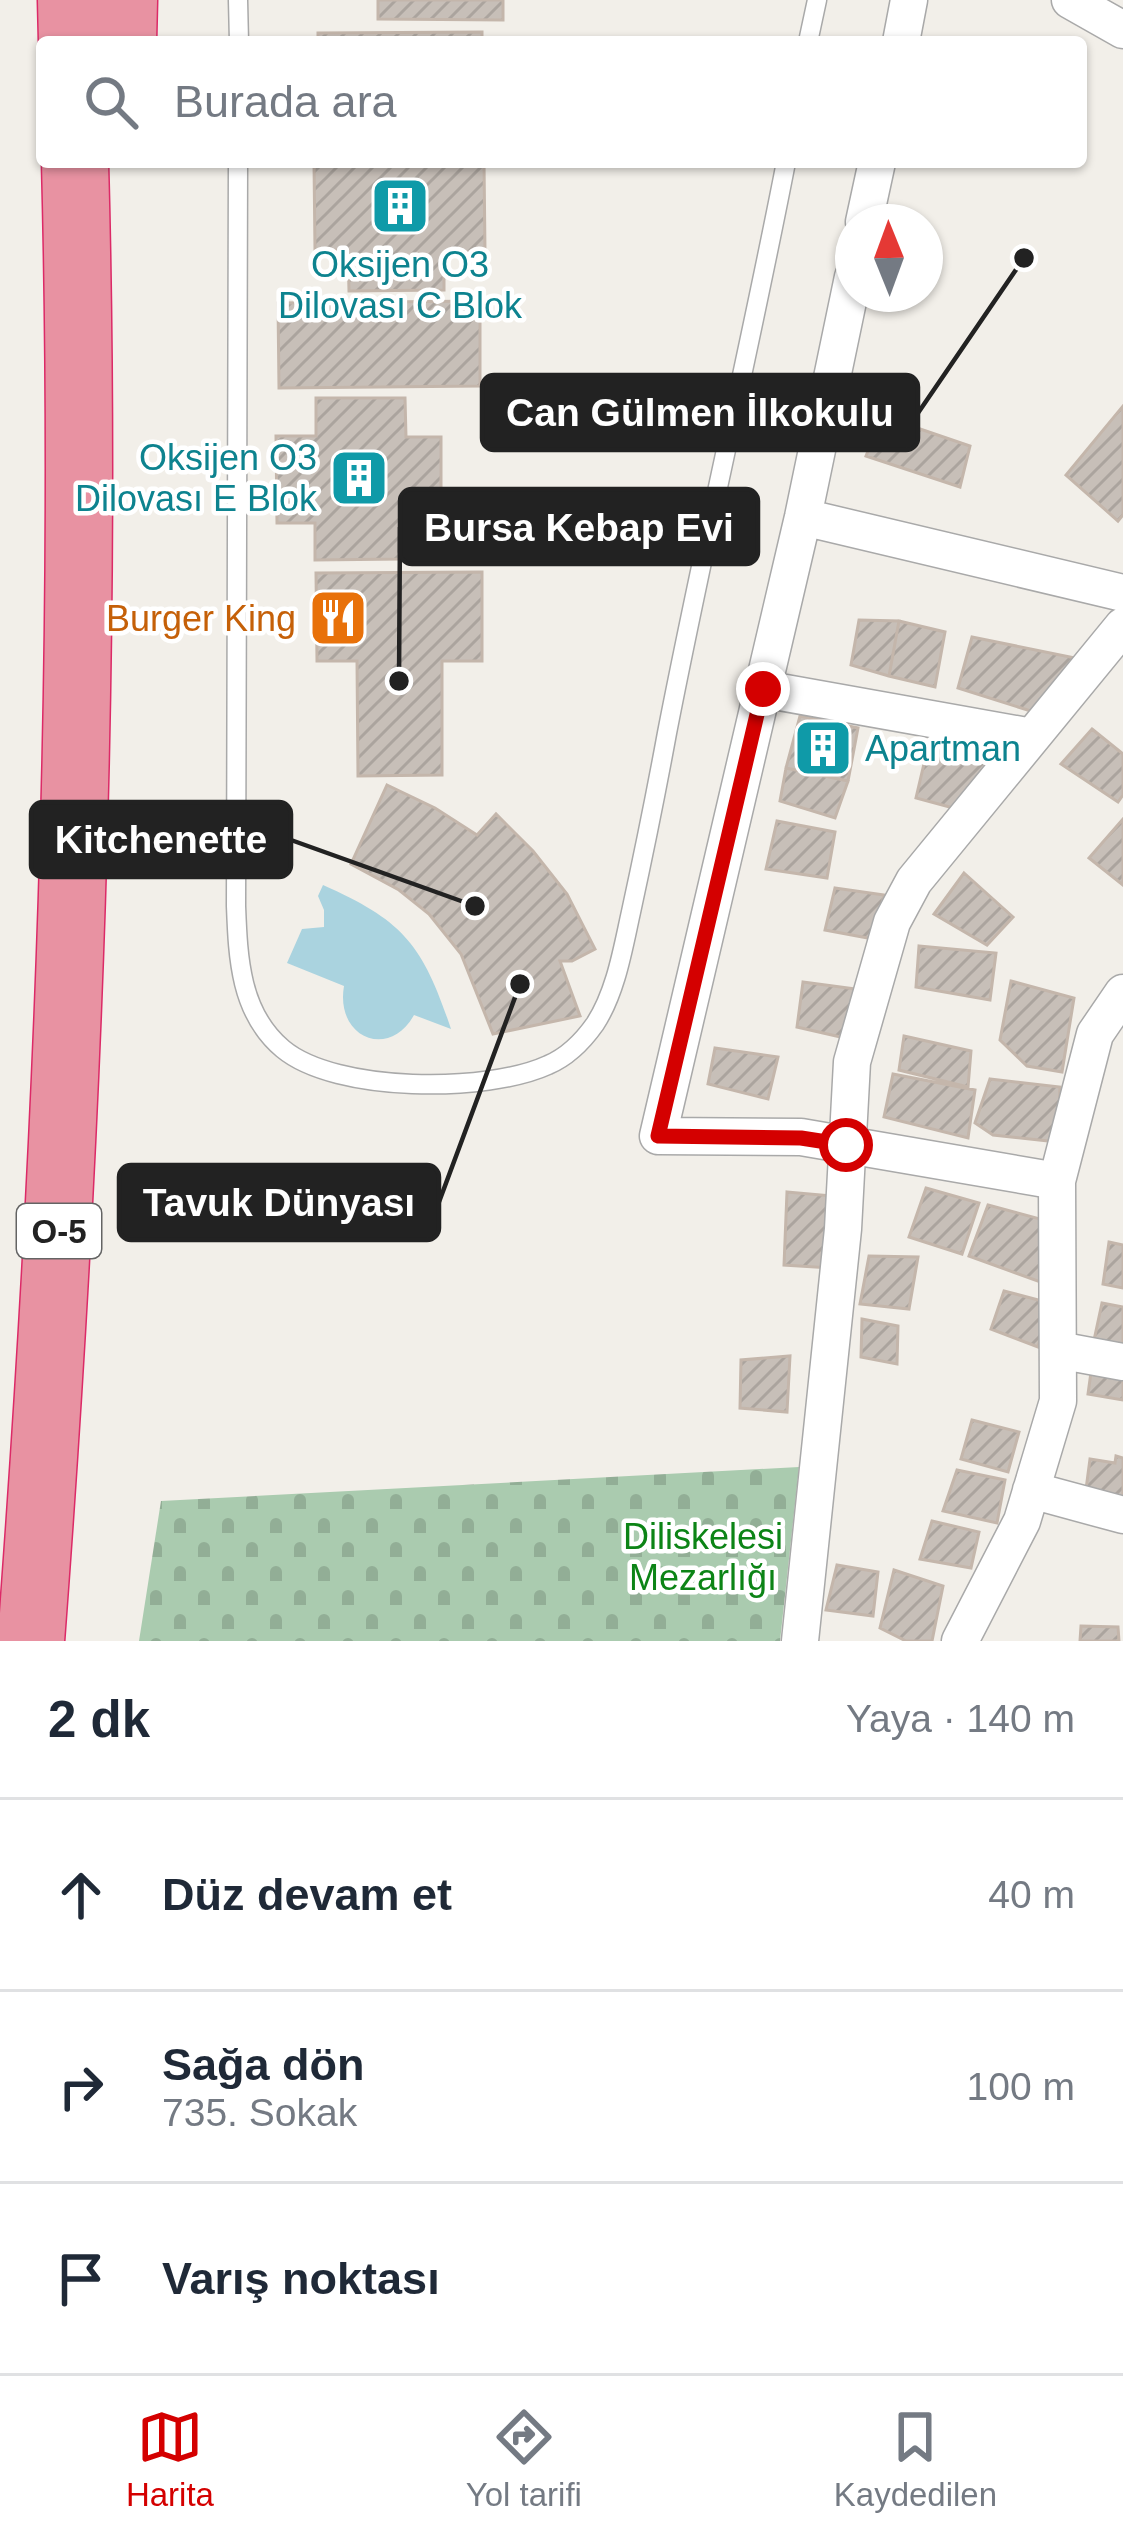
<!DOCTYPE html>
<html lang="tr">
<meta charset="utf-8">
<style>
body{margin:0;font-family:Helvetica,sans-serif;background:#f2f2f3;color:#1f2937}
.compass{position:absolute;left:835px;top:204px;width:108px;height:108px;border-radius:50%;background:#fff;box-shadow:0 3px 9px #0004;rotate:359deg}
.stop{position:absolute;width:36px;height:36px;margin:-27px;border:9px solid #d40000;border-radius:50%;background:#fff}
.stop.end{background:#d40000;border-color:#fff;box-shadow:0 3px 12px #0008}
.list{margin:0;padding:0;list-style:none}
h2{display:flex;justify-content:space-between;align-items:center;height:156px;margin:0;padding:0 48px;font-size:51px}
h2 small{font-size:39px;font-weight:400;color:#747a83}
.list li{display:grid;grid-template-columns:78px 1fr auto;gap:36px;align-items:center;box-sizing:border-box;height:192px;padding:0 48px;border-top:3px solid #e0e1e3}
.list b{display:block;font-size:45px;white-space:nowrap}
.list p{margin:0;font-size:39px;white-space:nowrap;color:#747a83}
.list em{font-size:39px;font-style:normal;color:#747a83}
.icon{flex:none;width:66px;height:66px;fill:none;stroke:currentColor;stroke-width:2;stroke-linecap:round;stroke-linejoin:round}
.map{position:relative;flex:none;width:1123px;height:1641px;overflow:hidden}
.search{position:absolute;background:#fff;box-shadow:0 3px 9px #0004;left:36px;right:36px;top:36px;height:132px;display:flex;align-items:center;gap:30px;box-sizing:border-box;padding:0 42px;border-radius:12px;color:#747a83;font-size:45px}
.sheet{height:732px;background:#fff}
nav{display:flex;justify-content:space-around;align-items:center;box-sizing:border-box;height:168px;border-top:3px solid #e0e1e3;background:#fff;font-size:33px;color:#747a83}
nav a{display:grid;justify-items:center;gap:6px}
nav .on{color:#d40000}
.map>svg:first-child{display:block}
.cemetery{fill:url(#cemetery-stones)}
.water{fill:#aad3df}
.building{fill:url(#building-hatch);stroke:#c4b6ab;stroke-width:3}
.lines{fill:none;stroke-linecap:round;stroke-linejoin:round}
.lane-casing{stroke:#a9a9a9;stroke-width:21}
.street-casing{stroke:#a9a9a9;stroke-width:39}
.highway-casing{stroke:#dc2a67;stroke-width:69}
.lane{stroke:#fff;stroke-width:18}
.street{stroke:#fff;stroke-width:36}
.highway{stroke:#e892a2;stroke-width:66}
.route{stroke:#d40000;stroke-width:15}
.labels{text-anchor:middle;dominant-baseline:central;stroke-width:9;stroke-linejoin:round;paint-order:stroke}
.shield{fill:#fff;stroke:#646464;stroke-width:3}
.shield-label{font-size:33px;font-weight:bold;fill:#222}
.culture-label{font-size:36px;fill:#0d838f;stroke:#fff}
.food-label{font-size:36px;fill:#c56008;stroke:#fff;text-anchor:end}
.park-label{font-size:36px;fill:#0c8416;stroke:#fff}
.leader{fill:none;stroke:#222;stroke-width:4.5}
.callout-dot{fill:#222;stroke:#fff;stroke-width:4.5}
.callout{fill:#222;stroke:#222;stroke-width:4.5}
.callout-label{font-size:39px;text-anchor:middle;font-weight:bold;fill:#fff}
</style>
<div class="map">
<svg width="1123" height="1641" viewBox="0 0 1123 1641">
<defs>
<pattern id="cemetery-stones" width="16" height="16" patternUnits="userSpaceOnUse" patternTransform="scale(3)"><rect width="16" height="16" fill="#aacbaf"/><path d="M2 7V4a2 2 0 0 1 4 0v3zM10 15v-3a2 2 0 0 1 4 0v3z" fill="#92ae96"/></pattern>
<pattern id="building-hatch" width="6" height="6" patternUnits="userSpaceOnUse" patternTransform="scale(3)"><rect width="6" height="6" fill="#c7bfb8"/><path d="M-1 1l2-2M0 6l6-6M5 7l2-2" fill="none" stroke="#aba49e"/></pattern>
</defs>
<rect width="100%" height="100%" fill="#f2efe9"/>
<path class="cemetery" d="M799,1467L780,1641H139L161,1501Z"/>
<path class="water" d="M323,885C404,921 423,945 451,1029L414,1015C389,1060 335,1038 344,986L287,963L302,929L324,927V910L318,896Z"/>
<path class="building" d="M378,0H503V20L378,19Z
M482,32V42H318V33Z
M314,162H484L485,252H444V290L349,291L348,250H315Z
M480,301V386L279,388L278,303Z
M316,398H405L406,437H441V520H402V559L315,560V523H277L276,436H316Z
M1123,406V515L1118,521L1066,475Z
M882,416L970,446L960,487L866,456Z
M482,572V661H442V775L358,776L357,661H317L316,573Z
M859,620L899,621L889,676L851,665Z
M899,621L945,632L935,687L889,676Z
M972,637L1075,658L1037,713L958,688Z
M800,716L858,728L848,781L786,768Z
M1092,729L1123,754V795L1118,802L1061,764Z
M930,738L994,752L957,809L916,798Z
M786,768L848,781L835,818L780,801Z
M387,785L435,808L477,835L496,814L533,851L567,894L595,949L572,961H560L580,1016L493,1034L461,954L429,914L399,890L351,864Z
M1123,819V885L1089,858Z
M777,821L835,832L827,878L766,869Z
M964,873L1013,917L987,945L934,914Z
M835,888L884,895L873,939L825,930Z
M919,946L996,953L990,1000L916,987Z
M1011,981L1074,998L1062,1072L1027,1066L1000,1040Z
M803,982L863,990L849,1039L797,1027Z
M904,1036L971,1051L968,1087L899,1070Z
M715,1048L778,1057L768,1099L708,1084Z
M893,1074L975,1090L968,1138L884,1117Z
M990,1079L1060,1087L1058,1142L993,1135L975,1123Z
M926,1188L979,1203L962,1254L909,1237Z
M787,1192L833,1196L830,1268L784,1265Z
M988,1205L1055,1223L1046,1284L969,1256Z
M1109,1242L1123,1245V1288L1103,1284Z
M869,1256L918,1257L909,1309L860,1304Z
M1004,1291L1050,1303L1038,1347L991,1329Z
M1102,1303L1123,1307V1348L1093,1345Z
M862,1319L898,1326L897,1364L861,1357Z
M790,1356L787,1412L740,1408L741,1360Z
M1092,1365L1123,1369V1400L1088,1394Z
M972,1420L1019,1432L1008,1472L961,1459Z
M1116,1456L1123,1458V1508L1085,1497L1090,1459L1115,1463Z
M957,1470L1005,1480L997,1523L943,1511Z
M932,1521L979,1532L971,1568L920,1559Z
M837,1565L878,1572L873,1616L826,1610Z
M894,1570L943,1586L932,1641H906L880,1628Z
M1081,1626L1118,1627L1119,1641H1080Z"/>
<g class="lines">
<defs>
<path id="lane" d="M238,0L239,42
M808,42L817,0
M238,162L236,906C238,958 240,1013 283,1049C336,1093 487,1093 548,1065C567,1057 583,1041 595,1024C616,992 623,948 631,912C644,852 656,793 667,733C704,542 749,353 786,162"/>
<path id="street" d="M1070,0L1123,30
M901,42L909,0
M864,222L877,162
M853,277L803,517L658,1136L801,1137L1057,1181
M803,517L1123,593
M763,689L1032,737
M1058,1350L1123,1362
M1031,1490L1123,1515
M800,1641L843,1229L852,1062L892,922L914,881L1123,626
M960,1641L1022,1521L1058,1401L1057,1181L1095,1034L1123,993"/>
<path id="highway" d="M71,0L72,42
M123,42L124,0
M31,1641C68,1148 88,656 75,162"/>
</defs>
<use href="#lane" class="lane-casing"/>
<use href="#street" class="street-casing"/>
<use href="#highway" class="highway-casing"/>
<use href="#lane" class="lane"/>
<use href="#street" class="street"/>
<use href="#highway" class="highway"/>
</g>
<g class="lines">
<path class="route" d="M763,689L658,1136L801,1138L846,1145"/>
</g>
<defs>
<symbol id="building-square" viewBox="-11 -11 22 22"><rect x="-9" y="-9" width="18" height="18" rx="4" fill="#0f9aa8" stroke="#fff"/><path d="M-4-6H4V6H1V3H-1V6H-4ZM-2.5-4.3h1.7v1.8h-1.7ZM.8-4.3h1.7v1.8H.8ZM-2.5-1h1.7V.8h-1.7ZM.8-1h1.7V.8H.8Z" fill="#fff"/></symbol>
<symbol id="restaurant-square" viewBox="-11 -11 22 22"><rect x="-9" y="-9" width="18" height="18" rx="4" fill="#e8710a" stroke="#fff"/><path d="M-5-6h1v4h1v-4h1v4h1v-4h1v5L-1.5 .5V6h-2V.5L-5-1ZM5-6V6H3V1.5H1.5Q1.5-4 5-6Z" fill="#fff"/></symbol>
</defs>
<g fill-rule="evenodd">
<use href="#building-square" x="367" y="173" width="66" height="66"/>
<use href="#building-square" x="326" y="445" width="66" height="66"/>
<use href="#restaurant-square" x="305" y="585" width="66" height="66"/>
<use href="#building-square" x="790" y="715" width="66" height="66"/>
</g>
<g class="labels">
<rect class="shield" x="17" y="1204" width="84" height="54" rx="9"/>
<g class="shield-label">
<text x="59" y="1231">O-5</text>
</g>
<g class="culture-label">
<text x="400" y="264">Oksijen O3<tspan x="400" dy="41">Dilovası C Blok</tspan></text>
<text x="317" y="457" text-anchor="end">Oksijen O3<tspan x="317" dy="41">Dilovası E Blok</tspan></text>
<text x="865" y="748" text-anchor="start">Apartman</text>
</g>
<g class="food-label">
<text x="296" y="618">Burger King</text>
</g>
<g class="park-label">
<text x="703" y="1536">Diliskelesi<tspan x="703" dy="41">Mezarlığı</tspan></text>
</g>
</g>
<path class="leader" d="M1024 258L918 413M399 681L400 527M475 906L291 840M520 984L439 1202"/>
<g class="callout-dot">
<circle cx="1024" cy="258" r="12"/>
<circle cx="399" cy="681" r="12"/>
<circle cx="475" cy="906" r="12"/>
<circle cx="520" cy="984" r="12"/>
</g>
<g class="callout">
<rect x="482" y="375" width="436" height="75" rx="12"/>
<rect x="400" y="489" width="358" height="75" rx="12"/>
<rect x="31" y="802" width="260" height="75" rx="12"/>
<rect x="119" y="1165" width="320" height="75" rx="12"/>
</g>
<g class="callout-label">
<text x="700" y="426">Can Gülmen İlkokulu</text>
<text x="579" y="541">Bursa Kebap Evi</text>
<text x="161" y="853">Kitchenette</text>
<text x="279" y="1216">Tavuk Dünyası</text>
</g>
</svg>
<svg class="compass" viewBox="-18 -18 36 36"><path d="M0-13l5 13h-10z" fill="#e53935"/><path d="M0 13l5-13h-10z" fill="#747a83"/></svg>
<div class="stop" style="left:846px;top:1145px"></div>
<div class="stop end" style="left:763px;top:689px"></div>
<div class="search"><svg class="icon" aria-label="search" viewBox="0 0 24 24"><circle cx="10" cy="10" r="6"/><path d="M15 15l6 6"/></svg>Burada ara</div>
</div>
<section class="sheet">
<h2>2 dk<small>Yaya · 140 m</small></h2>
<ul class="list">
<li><svg class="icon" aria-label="ahead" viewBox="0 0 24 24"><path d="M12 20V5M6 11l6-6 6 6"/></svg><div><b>Düz devam et</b></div><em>40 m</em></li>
<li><svg class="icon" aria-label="right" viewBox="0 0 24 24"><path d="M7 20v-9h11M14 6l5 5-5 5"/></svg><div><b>Sağa dön</b><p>735. Sokak</p></div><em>100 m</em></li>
<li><svg class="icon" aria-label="arrive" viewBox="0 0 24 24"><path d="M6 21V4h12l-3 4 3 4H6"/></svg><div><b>Varış noktası</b></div></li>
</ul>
</section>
<nav>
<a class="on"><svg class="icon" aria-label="map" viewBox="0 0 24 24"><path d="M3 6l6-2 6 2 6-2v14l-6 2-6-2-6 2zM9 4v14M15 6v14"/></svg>Harita</a>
<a><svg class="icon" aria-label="directions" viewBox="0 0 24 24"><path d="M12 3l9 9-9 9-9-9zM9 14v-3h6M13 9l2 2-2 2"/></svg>Yol tarifi</a>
<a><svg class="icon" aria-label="saved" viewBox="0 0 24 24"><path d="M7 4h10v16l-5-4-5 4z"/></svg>Kaydedilen</a>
</nav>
